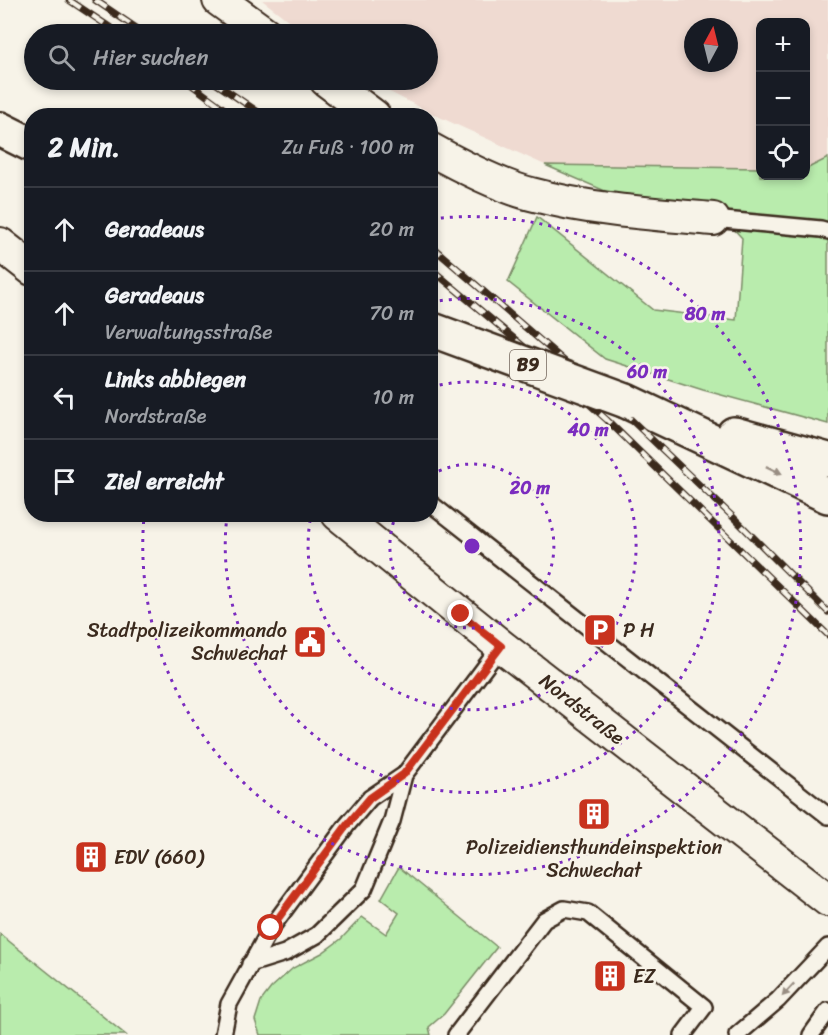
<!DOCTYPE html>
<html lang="de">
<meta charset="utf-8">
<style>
body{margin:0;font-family:Sriracha,sans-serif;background:#242831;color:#f1f3f6}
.controls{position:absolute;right:18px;top:18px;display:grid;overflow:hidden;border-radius:12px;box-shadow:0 3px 9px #0003}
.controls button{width:54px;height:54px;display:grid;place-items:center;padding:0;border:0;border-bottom:2px solid #363941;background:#171b24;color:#f1f3f6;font:30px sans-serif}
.compass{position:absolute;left:684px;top:18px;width:54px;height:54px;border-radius:50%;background:#171b24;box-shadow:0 3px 9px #0003;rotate:7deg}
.stop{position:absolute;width:18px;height:18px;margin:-14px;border:4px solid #c8321e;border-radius:50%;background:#fff}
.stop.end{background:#c8321e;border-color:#fff;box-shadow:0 2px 6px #0008}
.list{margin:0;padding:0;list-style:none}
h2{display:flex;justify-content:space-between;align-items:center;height:78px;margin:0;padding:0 24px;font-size:26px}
h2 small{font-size:20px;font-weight:400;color:#9ea1a6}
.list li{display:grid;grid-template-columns:39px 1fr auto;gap:18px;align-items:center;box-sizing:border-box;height:84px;padding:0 24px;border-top:2px solid #363941}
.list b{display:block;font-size:22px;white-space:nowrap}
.list p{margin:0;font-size:20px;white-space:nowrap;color:#9ea1a6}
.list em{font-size:20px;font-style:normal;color:#9ea1a6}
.icon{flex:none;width:33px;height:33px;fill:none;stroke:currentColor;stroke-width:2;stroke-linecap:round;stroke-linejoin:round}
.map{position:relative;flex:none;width:828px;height:1035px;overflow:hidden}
.search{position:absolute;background:#171b24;box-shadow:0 3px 9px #0003;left:24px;top:24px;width:414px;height:66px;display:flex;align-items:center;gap:15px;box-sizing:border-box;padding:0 21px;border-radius:33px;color:#9ea1a6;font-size:22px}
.panel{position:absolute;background:#171b24;box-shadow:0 3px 9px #0003;left:24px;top:108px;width:414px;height:414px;border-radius:24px}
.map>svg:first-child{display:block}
.built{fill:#efdad1;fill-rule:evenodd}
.green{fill:#b9ecad;stroke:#7a8b66;stroke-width:1.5}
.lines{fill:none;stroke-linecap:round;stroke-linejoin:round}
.lane-casing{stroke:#3b2a1e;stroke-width:20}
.street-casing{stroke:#3b2a1e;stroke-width:36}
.primary-casing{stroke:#3b2a1e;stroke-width:38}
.lane{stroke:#f7f3e8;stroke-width:15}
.street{stroke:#f7f3e8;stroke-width:32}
.primary{stroke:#f7f3e8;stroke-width:33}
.rail-casing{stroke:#3b2a1e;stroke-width:7}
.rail{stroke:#f7f3e8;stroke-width:4.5;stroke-dasharray:14;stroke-linecap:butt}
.primary-bridge-casing{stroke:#3b2a1e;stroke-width:38;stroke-linecap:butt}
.primary-bridge{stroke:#f7f3e8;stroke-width:33}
.oneway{fill:#998e83}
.route{stroke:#c8321e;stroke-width:8}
.ring{fill:none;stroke:#7b2cbf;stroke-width:3;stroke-dasharray:3 6}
.labels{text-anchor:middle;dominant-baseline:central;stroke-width:5;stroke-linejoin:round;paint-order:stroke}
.shield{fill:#f7f3e8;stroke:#73665b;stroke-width:1.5}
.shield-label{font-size:18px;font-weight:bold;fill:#3b2a1e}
.poi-label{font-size:20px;fill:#3b2a1e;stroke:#f7f3e8;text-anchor:start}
.street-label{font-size:20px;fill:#3b2a1e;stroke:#f7f3e8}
.centre{fill:#7b2cbf;stroke:#f7f3e8;stroke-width:3}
.ring-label{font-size:18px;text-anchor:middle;font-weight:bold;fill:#7b2cbf;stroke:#f7f3e8;stroke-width:5;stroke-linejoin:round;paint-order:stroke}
</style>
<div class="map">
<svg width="828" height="1035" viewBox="0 0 828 1035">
<rect width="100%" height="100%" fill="#f7f3e8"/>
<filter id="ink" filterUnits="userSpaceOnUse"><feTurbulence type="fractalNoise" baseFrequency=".0167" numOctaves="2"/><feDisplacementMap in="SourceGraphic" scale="12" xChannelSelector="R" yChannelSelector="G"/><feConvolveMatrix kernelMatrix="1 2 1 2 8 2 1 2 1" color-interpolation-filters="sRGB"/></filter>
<g filter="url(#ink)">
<path class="built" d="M262,0H828V158L806,169V22H760V168L545,165L435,115L380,87L369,80H428V34H306ZM693,27H729V63H693Z"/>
<path class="green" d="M828,158V424L703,390L605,359L508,282L537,217L653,310L736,320L742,238L714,208L612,194L545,165L760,168V176H806V169Z
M399,867L497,947L444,1014L429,1027L431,1035H260L255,1020L261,1001L271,988L293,968L322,953L341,939L362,917L386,934L399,913L381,899Z
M0,934L126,1035H0Z"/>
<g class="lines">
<defs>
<path id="lane" d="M713,219L821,229L828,231
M430,503L828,816
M250,964L285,953L317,935L364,889L392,821L404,775
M223,1035L229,1004L271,928L347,825L370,798L404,775L501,646
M456,1035L544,920L564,909L588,913L704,1007L683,1035
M737,1035L778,1000L828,947
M811,1035L828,1011"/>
<path id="street" d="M219,0L266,34
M326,80L374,116
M430,149C459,165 499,186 531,194C590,210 652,214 713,219
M0,244L32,269
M338,514L501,646L828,900"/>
<path id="primary" d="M0,129L32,145
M626,401L828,496
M734,434L828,460"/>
</defs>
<use href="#lane" class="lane-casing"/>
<use href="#street" class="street-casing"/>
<use href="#primary" class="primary-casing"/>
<use href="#lane" class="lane"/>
<use href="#street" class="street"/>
<use href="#primary" class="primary"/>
<defs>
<path id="rail" d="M69,0L120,34
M95,0L145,34
M185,80L234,116
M211,80L264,116
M430,245L622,411L732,516L828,612
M430,268L541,361L607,420L828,635"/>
</defs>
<use href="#rail" class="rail-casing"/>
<use href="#rail" class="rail"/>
<defs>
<path id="primary-bridge" d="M430,329L626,401"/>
</defs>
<use href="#primary-bridge" class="primary-bridge-casing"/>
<use href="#primary-bridge" class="primary-bridge"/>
</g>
<defs><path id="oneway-solid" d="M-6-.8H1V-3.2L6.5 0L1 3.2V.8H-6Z" transform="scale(1.5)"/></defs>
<g class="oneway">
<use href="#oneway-solid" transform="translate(774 470) rotate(25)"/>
<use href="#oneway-solid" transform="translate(788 990) rotate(133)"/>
</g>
</g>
<g class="lines" filter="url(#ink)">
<path class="route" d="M271,928L347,825L370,798L404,774L501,646L461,614"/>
</g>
<g class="ring">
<path d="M431 475A82 82 0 1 1 396 515"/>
<path d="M431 387A164 164 0 1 1 311 515"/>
<path d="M431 302A247 247 0 1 1 227 516"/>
<path d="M432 219A329 329 0 1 1 144 517"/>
</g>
<defs>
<symbol id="parking-square" viewBox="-11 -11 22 22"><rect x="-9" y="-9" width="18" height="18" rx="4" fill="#c8321e" stroke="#f7f3e8"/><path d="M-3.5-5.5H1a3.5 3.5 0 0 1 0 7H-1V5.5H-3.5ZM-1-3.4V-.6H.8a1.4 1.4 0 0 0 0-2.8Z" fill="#fff"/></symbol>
<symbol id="civic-square" viewBox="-11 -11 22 22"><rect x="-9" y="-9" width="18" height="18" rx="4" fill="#c8321e" stroke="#f7f3e8"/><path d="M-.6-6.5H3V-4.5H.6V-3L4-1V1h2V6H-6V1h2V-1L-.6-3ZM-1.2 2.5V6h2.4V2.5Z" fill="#fff"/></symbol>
<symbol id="building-square" viewBox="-11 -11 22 22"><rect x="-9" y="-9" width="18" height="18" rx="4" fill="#c8321e" stroke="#f7f3e8"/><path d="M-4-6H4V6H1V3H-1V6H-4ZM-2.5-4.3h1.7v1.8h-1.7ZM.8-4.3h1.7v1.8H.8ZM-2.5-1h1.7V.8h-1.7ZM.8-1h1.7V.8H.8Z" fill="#fff"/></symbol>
</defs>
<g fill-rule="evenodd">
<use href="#parking-square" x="581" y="611" width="38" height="38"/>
<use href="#civic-square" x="291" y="623" width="38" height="38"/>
<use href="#building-square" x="575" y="795" width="38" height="38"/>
<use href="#building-square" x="72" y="838" width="38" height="38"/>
<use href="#building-square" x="591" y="957" width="38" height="38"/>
</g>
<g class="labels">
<rect class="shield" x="510" y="350" width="36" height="30" rx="4.5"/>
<g class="shield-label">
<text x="528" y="365">B9</text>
</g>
<g class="poi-label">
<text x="287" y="630" text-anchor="end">Stadtpolizeikommando<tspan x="287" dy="23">Schwechat</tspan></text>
<text x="623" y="630">P H</text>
<text x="594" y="847" text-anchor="middle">Polizeidiensthundeinspektion<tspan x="594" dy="23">Schwechat</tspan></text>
<text x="114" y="857">EDV (660)</text>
<text x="633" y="976">EZ</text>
</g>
<g class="street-label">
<text transform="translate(582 709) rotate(38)">Nordstraße</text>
</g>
</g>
<circle cx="472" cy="546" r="9" class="centre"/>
<g class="ring-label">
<text x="705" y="320">80 m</text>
<text x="647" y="378">60 m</text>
<text x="588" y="436">40 m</text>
<text x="530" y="494">20 m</text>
</g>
</svg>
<div class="controls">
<button>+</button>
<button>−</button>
<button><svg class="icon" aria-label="locate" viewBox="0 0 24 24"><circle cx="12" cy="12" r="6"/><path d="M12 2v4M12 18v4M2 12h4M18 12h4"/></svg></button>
</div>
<svg class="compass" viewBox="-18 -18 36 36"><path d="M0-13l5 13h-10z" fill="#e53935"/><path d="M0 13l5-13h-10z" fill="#9ea1a6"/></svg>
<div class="stop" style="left:271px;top:928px"></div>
<div class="stop end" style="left:461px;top:614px"></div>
<div class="search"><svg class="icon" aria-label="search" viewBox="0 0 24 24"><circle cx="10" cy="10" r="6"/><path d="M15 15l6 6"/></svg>Hier suchen</div>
<section class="panel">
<h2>2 Min.<small>Zu Fuß · 100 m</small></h2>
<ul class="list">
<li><svg class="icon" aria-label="ahead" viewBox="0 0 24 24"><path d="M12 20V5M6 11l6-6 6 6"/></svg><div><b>Geradeaus</b></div><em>20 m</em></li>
<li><svg class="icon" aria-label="ahead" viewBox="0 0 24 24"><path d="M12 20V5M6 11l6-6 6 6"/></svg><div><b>Geradeaus</b><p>Verwaltungsstraße</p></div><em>70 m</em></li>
<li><svg class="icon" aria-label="left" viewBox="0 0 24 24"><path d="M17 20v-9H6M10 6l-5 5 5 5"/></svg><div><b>Links abbiegen</b><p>Nordstraße</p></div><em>10 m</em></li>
<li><svg class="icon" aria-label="arrive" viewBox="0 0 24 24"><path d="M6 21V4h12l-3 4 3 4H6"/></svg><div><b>Ziel erreicht</b></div></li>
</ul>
</section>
</div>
